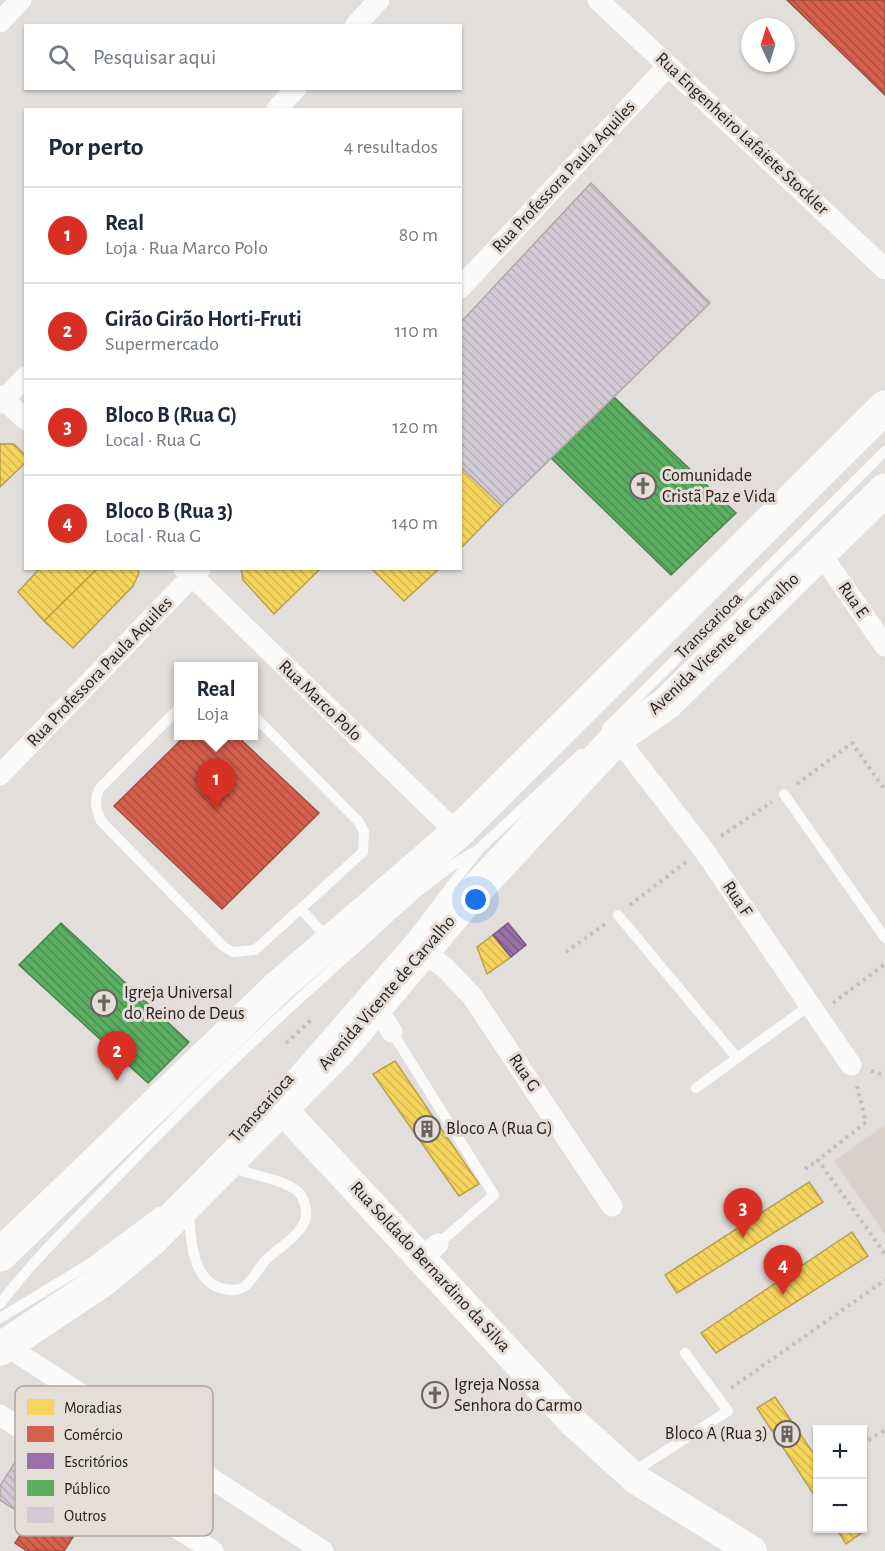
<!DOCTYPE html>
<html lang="pt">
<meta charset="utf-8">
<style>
body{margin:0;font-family:"Alegreya Sans",sans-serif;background:#f2f2f3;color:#1f2937}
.controls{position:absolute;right:18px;bottom:18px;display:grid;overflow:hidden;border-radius:0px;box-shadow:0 2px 4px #0004}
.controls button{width:54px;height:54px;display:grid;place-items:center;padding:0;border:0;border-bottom:2px solid #e0e1e3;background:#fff;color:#1f2937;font:30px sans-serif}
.compass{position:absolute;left:741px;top:18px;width:54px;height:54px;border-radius:50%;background:#fff;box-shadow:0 2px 4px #0004;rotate:356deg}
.you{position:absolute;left:476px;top:900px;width:21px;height:21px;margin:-15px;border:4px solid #fff;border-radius:50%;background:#1a73e8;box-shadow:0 0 0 9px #1a73e833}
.badge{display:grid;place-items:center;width:39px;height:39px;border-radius:50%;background:#d93025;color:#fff;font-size:20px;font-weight:700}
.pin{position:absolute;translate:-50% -50px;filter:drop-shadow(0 2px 3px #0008)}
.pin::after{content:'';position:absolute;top:32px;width:21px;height:18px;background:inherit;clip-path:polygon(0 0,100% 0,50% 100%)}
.popup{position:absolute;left:174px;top:662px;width:84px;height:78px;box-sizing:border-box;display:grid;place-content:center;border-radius:0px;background:#fff;filter:drop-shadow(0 2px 4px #0005);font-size:20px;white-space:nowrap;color:#747a83}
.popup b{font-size:22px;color:#1f2937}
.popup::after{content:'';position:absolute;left:50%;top:100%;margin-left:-12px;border:12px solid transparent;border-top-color:#fff}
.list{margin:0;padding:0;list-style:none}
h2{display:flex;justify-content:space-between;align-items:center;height:78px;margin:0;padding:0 24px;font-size:26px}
h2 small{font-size:20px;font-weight:400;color:#747a83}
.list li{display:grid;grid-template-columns:39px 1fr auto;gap:18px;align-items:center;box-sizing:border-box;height:96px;padding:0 24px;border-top:2px solid #e0e1e3}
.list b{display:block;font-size:22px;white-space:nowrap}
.list p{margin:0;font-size:20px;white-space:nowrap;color:#747a83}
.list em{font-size:20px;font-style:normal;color:#747a83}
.icon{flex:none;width:33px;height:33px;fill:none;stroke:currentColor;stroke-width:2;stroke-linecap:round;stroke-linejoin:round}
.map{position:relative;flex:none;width:885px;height:1551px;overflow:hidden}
.search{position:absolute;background:#fff;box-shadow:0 2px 4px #0004;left:24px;top:24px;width:438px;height:66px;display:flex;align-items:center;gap:15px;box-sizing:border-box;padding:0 21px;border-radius:0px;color:#747a83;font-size:22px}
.panel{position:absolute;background:#fff;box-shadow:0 2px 4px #0004;left:24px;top:108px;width:438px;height:462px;border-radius:0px}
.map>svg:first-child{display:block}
.built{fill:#dbd1cb}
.homes{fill:url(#homes-back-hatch);stroke:#b79f4a;stroke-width:1.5}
.shops{fill:url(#shops-back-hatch);stroke:#a14d3f;stroke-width:1.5}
.offices{fill:url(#offices-back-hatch);stroke:#765881;stroke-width:1.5}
.public{fill:url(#public-back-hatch);stroke:#4a844d;stroke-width:1.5}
.building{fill:url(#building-back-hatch);stroke:#aca9a9;stroke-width:1.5}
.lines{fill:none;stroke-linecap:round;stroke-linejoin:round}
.path{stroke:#c0bfbf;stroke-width:4;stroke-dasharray:3 4.5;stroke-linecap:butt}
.lane{stroke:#fbfafa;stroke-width:10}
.street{stroke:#fbfafa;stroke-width:21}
.secondary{stroke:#fbfafa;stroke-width:30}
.primary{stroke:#fbfafa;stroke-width:33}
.labels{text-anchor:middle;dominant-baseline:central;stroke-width:6;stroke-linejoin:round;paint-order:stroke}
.street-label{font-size:18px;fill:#25211f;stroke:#e6ddd8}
.poi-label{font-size:18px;fill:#25211f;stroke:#e6ddd8;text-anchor:start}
.key{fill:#e6ddd8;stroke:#aca5a0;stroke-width:1.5}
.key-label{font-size:16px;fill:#25211f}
</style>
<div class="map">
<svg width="885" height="1551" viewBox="0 0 885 1551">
<defs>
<pattern id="homes-back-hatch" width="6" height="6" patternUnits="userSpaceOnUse" patternTransform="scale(1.5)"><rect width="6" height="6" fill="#f6d55c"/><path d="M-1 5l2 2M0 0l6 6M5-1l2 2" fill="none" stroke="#d3b750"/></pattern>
<pattern id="shops-back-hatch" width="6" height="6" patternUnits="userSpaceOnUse" patternTransform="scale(1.5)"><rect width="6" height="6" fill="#d6604d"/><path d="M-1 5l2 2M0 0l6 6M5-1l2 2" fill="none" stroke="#ad4f3f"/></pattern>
<pattern id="offices-back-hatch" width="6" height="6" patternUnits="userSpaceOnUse" patternTransform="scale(1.5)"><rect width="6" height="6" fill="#9970ab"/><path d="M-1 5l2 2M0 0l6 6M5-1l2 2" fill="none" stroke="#7d5c8b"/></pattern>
<pattern id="public-back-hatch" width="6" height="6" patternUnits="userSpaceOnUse" patternTransform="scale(1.5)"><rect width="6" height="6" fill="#5aae61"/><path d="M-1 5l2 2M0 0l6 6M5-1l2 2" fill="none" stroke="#4a8d4f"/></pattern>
<pattern id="building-back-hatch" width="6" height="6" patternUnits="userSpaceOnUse" patternTransform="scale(1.5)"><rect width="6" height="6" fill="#d4cad5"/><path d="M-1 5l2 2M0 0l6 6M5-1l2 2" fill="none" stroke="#b6adb6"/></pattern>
</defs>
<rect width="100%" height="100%" fill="#e2dedc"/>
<path class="built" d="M885,1125V1234L834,1161Z"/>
<path class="homes" d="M0,444H14L26,456V462L0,487Z
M460,466L502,506L460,549Z
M40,568H98L44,621L18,592Z
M98,568H137L139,573L133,586L73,648L44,621Z
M241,568H321L274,614L243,580Z
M371,568H440L404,601Z
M493,935L511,957L487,974L477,947Z
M395,1061L479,1184L459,1196L373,1074Z
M809,1182L823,1202L677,1293L665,1275Z
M852,1232L868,1256L716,1353L701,1333Z
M775,1397L818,1460V1501L757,1408Z
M836,1528H862L864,1531L846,1544Z"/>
<path class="shops" d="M787,0H885V95Z
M185,736H237L319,813L222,909L114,806Z
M56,1482L93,1506L64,1551H27L15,1543Z"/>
<path class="offices" d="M508,923L526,945L511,957L493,935Z"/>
<path class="public" d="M614,397L736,513L671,575L551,458Z
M61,923L189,1042L148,1083L19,965Z"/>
<path class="building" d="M591,183L710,303L502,506L460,466V323Z
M17,1459L54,1483L31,1520L0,1500V1486Z"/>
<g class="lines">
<path class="path" d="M797,784L852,743L885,790
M721,836L772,802
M630,905L686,862
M566,952L605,924
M833,1003L885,964
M286,1043L311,1020
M871,1071L885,1075
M857,1086L866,1122L818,1160L885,1254
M805,1169L818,1160
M731,1388L885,1280
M862,1444L885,1430"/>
<path class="lane" d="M178,709L99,789C94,801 96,809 101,821L224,947L233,952L255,950L363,852L364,832L359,822L254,716
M607,728L885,451
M784,794L885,938
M301,909L329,940
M618,915L737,1058
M392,1032L494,1195L438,1244
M283,1085L413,936L479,849L581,754
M696,1088L810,1005
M189,1211C190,1237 192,1283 224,1289C230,1290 236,1291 242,1288C252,1283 258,1268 266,1260C278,1248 298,1237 305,1221C308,1213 305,1202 301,1195C290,1179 249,1176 230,1166
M0,1304C34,1259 74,1221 114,1180C186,1105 261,1032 339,963C383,925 425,879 476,851
M0,1318L89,1264L159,1212
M633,1472L728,1411L685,1353"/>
<path class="street" d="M598,0L885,269
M0,22L21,0
M355,26L379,0
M276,110L296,88
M460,288L668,66
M0,396L26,420
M0,403L26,377
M821,554L885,646
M184,568L457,833
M617,738L703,849L851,1065
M0,775L200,568
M423,951L445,968L472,996L612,1206
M376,1007L392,1032
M422,1258L438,1244
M5,1345L323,1551
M0,1415L213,1551"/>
<path class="secondary" d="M282,1109L574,1423L637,1480L752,1551"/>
<path class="primary" d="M0,1255L278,987L457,833L885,407
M0,1349L102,1281L151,1240L341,1049L462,905L617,738L666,704L885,490"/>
</g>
<defs>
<symbol id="church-ring" viewBox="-11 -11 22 22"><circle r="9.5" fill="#e6ddd8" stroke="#676361" stroke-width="1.5"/><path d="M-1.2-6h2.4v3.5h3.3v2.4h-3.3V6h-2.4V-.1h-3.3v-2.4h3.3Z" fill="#676361"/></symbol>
<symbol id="building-ring" viewBox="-11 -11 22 22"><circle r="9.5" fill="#e6ddd8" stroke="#676361" stroke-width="1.5"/><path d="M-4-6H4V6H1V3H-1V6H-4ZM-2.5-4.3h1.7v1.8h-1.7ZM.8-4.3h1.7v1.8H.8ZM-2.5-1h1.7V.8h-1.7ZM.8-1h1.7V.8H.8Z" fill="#676361"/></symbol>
</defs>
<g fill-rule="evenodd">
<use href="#church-ring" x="628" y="471" width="30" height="30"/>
<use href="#church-ring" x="89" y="988" width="30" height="30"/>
<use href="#building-ring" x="412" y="1114" width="30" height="30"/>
<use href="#church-ring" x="420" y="1380" width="30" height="30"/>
<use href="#building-ring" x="772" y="1419" width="30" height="30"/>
</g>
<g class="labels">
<g class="street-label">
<text transform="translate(742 134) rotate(43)">Rua Engenheiro Lafaiete Stockler</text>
<text transform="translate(564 177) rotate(-47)">Rua Professora Paula Aquiles</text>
<text transform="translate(853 600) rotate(55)">Rua E</text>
<text transform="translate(709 626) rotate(-45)">Transcarioca</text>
<text transform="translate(724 644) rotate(-43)">Avenida Vicente de Carvalho</text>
<text transform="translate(100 672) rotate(-46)">Rua Professora Paula Aquiles</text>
<text transform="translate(320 701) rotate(44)">Rua Marco Polo</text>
<text transform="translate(737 899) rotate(56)">Rua F</text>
<text transform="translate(387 993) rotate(-49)">Avenida Vicente de Carvalho</text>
<text transform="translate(524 1073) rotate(56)">Rua G</text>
<text transform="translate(262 1108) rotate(-48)">Transcarioca</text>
<text transform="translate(430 1267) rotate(47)">Rua Soldado Bernardino da Silva</text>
</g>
<g class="poi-label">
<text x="662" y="476">Comunidade<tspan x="662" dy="21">Cristã Paz e Vida</tspan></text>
<text x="124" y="993">Igreja Universal<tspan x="124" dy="21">do Reino de Deus</tspan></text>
<text x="446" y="1129">Bloco A (Rua G)</text>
<text x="454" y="1385">Igreja Nossa<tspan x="454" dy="21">Senhora do Carmo</tspan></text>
<text x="768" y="1434" text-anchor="end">Bloco A (Rua 3)</text>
</g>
</g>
<rect x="15" y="1386" width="198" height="150" rx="9" class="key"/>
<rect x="27" y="1399" width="27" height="16" fill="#f6d55c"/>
<rect x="27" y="1426" width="27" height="16" fill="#d6604d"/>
<rect x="27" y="1453" width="27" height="16" fill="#9970ab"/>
<rect x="27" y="1480" width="27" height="16" fill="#5aae61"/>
<rect x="27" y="1507" width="27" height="16" fill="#d4cad5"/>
<g class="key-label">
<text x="64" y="1413">Moradias</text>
<text x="64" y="1440">Comércio</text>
<text x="64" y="1467">Escritórios</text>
<text x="64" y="1494">Público</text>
<text x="64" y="1521">Outros</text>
</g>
</svg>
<div class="controls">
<button>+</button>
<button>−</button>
</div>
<svg class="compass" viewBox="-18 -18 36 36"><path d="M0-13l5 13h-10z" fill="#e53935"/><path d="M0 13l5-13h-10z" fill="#747a83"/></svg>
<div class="you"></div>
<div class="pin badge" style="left:216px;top:809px">1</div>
<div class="popup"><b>Real</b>Loja</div>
<div class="pin badge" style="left:117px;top:1081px">2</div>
<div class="pin badge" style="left:743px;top:1238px">3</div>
<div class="pin badge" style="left:783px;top:1295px">4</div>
<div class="search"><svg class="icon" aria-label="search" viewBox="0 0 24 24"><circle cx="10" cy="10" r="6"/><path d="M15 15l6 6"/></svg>Pesquisar aqui</div>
<section class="panel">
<h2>Por perto<small>4 resultados</small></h2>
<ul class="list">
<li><span class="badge">1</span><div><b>Real</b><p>Loja · Rua Marco Polo</p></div><em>80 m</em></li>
<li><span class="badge">2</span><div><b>Girão Girão Horti-Fruti</b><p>Supermercado</p></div><em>110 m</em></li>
<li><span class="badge">3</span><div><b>Bloco B (Rua G)</b><p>Local · Rua G</p></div><em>120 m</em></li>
<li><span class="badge">4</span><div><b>Bloco B (Rua 3)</b><p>Local · Rua G</p></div><em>140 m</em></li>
</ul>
</section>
</div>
